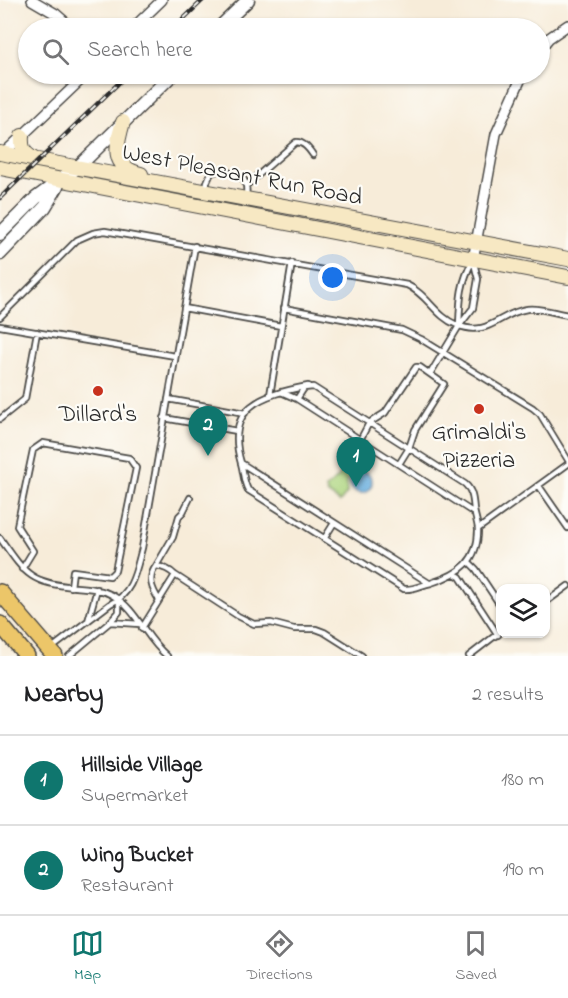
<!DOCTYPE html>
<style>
body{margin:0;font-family:"Indie Flower",sans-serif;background:#f6f6f6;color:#202124}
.controls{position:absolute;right:18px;bottom:18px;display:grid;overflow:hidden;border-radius:12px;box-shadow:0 2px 4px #0004}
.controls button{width:54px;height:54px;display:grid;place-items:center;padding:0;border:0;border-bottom:2px solid #e0e0e0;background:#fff;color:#202124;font:30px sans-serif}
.you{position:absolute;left:333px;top:278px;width:21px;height:21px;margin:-15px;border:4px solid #fff;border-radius:50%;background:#1a73e8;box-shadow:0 0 0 9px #1a73e833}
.badge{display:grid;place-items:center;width:39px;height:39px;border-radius:50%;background:#0f766e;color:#fff;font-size:20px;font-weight:700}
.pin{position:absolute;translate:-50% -50px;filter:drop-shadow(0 2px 3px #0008)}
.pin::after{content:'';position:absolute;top:32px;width:21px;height:18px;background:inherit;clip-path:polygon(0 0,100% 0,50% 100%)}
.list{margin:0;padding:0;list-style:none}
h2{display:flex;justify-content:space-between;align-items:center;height:78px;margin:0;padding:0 24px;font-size:26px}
h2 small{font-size:20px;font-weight:400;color:#757577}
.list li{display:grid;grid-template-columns:39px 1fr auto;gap:18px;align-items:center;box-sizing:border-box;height:90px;padding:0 24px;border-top:2px solid #e0e0e0}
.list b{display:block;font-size:22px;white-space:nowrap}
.list p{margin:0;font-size:20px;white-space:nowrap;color:#757577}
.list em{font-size:20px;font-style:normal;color:#757577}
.icon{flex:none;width:33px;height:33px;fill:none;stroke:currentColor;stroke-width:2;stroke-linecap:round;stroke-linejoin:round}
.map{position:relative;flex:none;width:568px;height:656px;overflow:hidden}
.search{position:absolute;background:#fff;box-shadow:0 2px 4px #0004;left:18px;right:18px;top:18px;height:66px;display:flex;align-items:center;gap:15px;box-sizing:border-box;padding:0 21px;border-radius:33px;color:#757577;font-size:22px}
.sheet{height:258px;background:#fff}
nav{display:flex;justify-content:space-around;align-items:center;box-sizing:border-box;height:84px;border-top:2px solid #e0e0e0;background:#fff;font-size:16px;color:#757577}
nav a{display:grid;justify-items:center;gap:3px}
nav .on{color:#0f766e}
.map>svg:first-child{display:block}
.green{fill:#afd681;stroke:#6d8056;stroke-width:1.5}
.water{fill:#6ab0e0;stroke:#4a6e86;stroke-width:1.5}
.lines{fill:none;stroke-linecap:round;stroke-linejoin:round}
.service-casing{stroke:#4a4845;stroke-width:8}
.minor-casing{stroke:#4a4845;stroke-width:12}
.tertiary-casing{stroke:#4a4845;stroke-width:15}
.secondary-casing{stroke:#4a4845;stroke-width:16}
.primary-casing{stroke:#4a4845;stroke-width:18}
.service{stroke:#fff;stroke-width:4.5}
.minor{stroke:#fff;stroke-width:9}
.tertiary{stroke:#fff;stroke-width:12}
.secondary{stroke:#f7e8c3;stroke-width:14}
.primary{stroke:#ecc669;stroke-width:15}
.rail-casing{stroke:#2b2b2b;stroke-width:4.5}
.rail{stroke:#fdfcf7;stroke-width:2;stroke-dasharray:7;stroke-linecap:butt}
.poi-dot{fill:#c8321e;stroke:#fdfcf7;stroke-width:2}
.labels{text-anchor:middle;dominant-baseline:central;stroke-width:4.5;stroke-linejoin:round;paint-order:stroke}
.street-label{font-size:24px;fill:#2b2b2b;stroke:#fdfcf7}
.poi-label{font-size:24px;fill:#2b2b2b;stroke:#fdfcf7}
</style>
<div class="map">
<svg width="568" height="656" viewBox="0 0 568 656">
<rect width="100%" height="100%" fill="#fdfcf7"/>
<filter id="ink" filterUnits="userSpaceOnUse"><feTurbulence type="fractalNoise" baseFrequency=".0167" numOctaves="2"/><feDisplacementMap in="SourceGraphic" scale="12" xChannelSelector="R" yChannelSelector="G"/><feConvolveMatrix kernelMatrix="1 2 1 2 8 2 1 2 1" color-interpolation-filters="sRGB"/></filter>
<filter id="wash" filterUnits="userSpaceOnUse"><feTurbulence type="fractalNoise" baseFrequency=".008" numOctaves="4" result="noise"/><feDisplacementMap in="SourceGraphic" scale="24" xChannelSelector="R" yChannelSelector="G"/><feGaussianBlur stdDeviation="1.35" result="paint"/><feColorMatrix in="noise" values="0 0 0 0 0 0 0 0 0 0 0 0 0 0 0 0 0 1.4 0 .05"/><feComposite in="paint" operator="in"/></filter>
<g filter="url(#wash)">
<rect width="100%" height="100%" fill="#f7ecd9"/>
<path class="green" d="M346,462L353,465L356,471C346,476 346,482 347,493L340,502L327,493L326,488L338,478Z"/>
<path class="water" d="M350 482a11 11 0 1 1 22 0a11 11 0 1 1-22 0Z"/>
</g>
<g filter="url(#ink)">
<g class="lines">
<defs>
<path id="service" d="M248,184L296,142C304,142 309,149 313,155
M206,188L207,182L211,173L220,170C238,175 249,175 246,196
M184,308L281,326
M284,308L402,330L421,339L533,408L540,414L568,460
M0,317L77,240L93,233L105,231L407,285C427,294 436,317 457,325C489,338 499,313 527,309C539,307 555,313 568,315
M0,326L175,356
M459,326C460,299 460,284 473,260
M430,374L459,326L473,308L478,279L474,263
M281,392L297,399L474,513
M270,395L292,263
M168,399L245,413
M297,399L304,388L313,387L465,484C473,491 473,500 474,510C475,516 477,521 478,528C479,561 460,574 431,583C421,585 414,590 404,589L248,490C243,481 244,473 241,463C224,406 262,395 308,386
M164,418L237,431
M0,419L25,399L37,332
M360,440L369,423L385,413L416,367H420L444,384L415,430L409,448L399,464
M241,463L429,583
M539,486L568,528
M478,529L568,464
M0,538C26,575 30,583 76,587C89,588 101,589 112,595C137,609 145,638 167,656
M324,539L334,523
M469,562L476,569L500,605
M156,566L173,537L179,516L183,512L190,498
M22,569L33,551L17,526L33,450L43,443L129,458L136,468L115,571L110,576L73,571L71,587
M455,574L460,577L498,635
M159,600C152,589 147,578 156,566C164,567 170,570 175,575
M546,602L568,586
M88,621L97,589
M110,622L140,624
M142,628L175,575L238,616L254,624L271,623L294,629H316L324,632L362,656
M52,648L110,604C133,594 136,570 142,548L195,246
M69,656L110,622L119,612V600
M469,656L500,632"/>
<path id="minor" d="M32,0L56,14L72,28
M133,28L162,0
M540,49L549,38L568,25
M2,155L87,74
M473,260L496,134L523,74"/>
<path id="tertiary" d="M219,28L248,0
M0,234L36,198L77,168L173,74
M0,254L45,207L57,187"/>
<path id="secondary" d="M123,122C116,146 110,167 141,174
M22,136C21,149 24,153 34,159
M0,153L568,259
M0,168L568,277"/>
<path id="primary" d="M0,592L55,656
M0,624L27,656"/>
</defs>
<use href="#service" class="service-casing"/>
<use href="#minor" class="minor-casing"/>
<use href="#tertiary" class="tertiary-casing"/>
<use href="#secondary" class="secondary-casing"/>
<use href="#primary" class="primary-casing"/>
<use href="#service" class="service"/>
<use href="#minor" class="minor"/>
<use href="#tertiary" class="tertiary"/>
<use href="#secondary" class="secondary"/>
<use href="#primary" class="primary"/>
<defs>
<path id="rail" d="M174,28L203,0
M0,198L128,74"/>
</defs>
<use href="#rail" class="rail-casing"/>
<use href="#rail" class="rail"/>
</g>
</g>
<g class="poi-dot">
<circle cx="98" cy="391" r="6"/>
<circle cx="479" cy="409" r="6"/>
</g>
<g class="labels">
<g class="street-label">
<text transform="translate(242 176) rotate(11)">West Pleasant Run Road</text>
</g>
<g class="poi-label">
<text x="98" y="415">Dillard's</text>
<text x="479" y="433">Grimaldi's<tspan x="479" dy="28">Pizzeria</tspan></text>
</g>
</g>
</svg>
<div class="controls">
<button><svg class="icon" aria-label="layers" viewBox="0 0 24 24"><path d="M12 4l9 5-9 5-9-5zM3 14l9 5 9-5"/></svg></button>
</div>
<div class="you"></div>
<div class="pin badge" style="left:356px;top:487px">1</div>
<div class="pin badge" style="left:208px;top:456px">2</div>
<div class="search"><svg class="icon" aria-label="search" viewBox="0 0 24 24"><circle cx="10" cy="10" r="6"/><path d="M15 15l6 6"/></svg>Search here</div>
</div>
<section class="sheet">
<h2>Nearby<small>2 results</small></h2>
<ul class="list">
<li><span class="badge">1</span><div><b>Hillside Village</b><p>Supermarket</p></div><em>180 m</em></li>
<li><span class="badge">2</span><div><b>Wing Bucket</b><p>Restaurant</p></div><em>190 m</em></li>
</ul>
</section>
<nav>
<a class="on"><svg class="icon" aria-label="map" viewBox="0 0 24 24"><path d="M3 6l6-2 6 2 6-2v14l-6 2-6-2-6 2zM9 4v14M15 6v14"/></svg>Map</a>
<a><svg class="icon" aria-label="directions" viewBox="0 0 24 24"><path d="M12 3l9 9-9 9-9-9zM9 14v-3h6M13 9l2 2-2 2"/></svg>Directions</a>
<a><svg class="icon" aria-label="saved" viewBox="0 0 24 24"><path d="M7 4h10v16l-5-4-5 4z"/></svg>Saved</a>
</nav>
